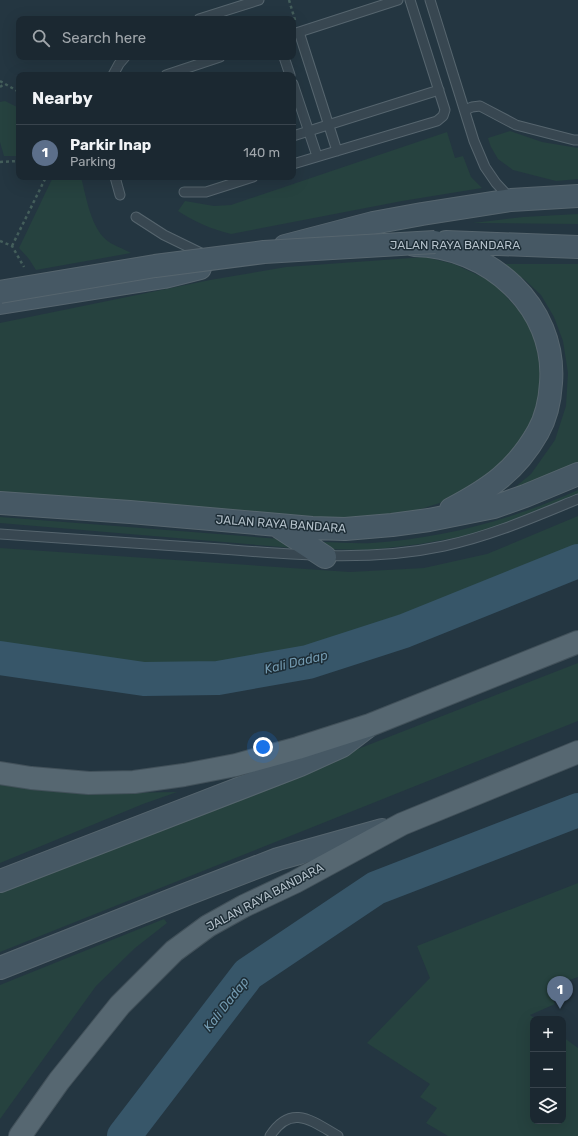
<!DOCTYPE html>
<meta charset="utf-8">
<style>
body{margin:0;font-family:Rubik,sans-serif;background:#243039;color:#f1f3f6}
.controls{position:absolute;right:12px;bottom:12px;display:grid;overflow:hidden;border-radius:8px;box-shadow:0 4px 16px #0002}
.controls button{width:36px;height:36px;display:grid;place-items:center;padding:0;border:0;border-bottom:1px solid #39444d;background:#1b2831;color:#f1f3f6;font:20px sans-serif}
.you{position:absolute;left:263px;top:747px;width:14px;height:14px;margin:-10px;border:3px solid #fff;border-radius:50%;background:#1a73e8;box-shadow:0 0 0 6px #1a73e833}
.badge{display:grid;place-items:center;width:26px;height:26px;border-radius:50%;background:#bca0f2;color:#fff;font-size:13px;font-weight:700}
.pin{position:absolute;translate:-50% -33px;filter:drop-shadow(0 1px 2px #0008)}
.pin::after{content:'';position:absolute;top:21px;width:14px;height:12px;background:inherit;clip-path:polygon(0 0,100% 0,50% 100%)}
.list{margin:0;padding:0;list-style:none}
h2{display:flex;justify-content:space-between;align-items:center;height:52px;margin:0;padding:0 16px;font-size:17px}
h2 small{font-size:13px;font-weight:400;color:#a0a6ab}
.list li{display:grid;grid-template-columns:26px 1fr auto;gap:12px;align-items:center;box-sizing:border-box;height:56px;padding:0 16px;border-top:1px solid #39444d}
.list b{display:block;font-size:15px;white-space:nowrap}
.list p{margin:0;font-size:13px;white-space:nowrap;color:#a0a6ab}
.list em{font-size:13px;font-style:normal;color:#a0a6ab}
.icon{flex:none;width:22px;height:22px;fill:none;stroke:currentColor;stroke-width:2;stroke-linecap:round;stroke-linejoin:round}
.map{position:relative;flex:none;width:578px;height:1136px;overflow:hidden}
.search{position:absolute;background:#1b2831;box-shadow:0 4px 16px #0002;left:16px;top:16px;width:280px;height:44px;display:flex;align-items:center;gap:10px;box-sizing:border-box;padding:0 14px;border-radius:8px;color:#a0a6ab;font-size:15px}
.panel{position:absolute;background:#1b2831;box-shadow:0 4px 16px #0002;left:16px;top:72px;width:280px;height:108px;border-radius:8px}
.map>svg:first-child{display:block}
.green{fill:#26423f}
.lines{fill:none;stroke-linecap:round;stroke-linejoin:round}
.river{stroke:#375669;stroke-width:34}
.lane-casing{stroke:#56656e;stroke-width:11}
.secondary-casing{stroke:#56656e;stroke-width:24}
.primary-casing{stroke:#42515a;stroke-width:24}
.path{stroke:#445e5b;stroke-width:2.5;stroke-dasharray:3 3;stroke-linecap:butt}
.lane{stroke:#384751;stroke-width:9}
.secondary{stroke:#465864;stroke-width:22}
.primary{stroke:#566771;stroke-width:22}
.secondary-bridge-casing{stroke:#56656e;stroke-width:24;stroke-linecap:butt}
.secondary-bridge{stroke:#465864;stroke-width:22}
.labels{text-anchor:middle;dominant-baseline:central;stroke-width:3;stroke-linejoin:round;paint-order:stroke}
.street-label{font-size:12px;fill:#b5c2cb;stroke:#1d2d36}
.water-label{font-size:13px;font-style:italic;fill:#739ab0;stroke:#1d2d36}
</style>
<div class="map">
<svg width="578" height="1136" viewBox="0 0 578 1136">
<rect width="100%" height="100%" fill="#243641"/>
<path class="green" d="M5,101L19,108V156H4L0,142V102Z
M510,131L542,142L578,148V179L556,181L513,170L498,159L491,147L488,138Z
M447,132L455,158L463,156L471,177L482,188L402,201L231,234C211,229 195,222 178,211L185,201L214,206L231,205Z
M53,177H81C86,196 91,230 109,242C115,246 124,249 131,253L36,270L29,259L19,248Z
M578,214V224L473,223L523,217Z
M425,257L454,264L493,282L524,316L539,348L542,377L538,410L519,446L500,471L455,498L415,511L388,516L345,520L0,496V323L210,280L286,267Z
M503,264H578V466L502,498L531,474L555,440L566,406L568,373L563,341L554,317L541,295L525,280Z
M578,490V496L511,523L466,536L420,544L370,550L320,549L323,542C339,542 355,544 372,543C445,538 511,520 578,490Z
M578,516V556L402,627L308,657L218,673H145L0,650V548L350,572L424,568L487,554Z
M0,517L280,539L293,548L0,523Z
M578,663V721L0,952V889Z
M0,783L118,793L177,792L143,804L0,863Z
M578,883V977L548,988L555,1004L530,1015L536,1019H533V1121H563V1037L578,1048V1136H448L426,1123L437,1108L420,1097L430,1084L367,1043L430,978L417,946Z
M164,919L167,923L135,948L96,986L0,1119V985Z"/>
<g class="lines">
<path class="river" d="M0,658L144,679L218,678L308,662L404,631L578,561
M124,1136L248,974L376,888L578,810"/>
<defs>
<path id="lane" d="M430,0L474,141L485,167L496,183L510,198
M199,19L259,0
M299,32L337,151
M293,34L398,0
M284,57L290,75
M113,75L119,64L125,57
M166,75L220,57
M293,84L317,156
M465,110L472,107L480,106L516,125L574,140H578
M293,136L439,90
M293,164L437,121L443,116L445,110L410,0
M115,177L120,195
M184,192H206L253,177
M136,217L164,235L205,255
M0,534C74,539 147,544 221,549C296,555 369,562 444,546C491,536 534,517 578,499
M270,1136C291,1103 312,1121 338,1136"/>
<path id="secondary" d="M446,242L578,247
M414,245C488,246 557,306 551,383C550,400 546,418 538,432C516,471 489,489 451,509
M285,246L373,223L422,214L511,200L578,196
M0,303L164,277L200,268
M0,503L130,512L312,528L345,529L392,525L429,520L494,507L525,496L578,474
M279,527L325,557
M0,881L300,765L342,746L367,727
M0,968L182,896L278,859L382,830"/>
<path id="primary" d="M0,773L31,778L89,783L134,782L184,775L236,765L298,748L370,725L578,642
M20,1136L59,1081L120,1005L174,951L208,926L244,906L295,882L402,824L578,752"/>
</defs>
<use href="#lane" class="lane-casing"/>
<use href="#secondary" class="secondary-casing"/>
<use href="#primary" class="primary-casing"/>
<path class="path" d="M289,0L295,20
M0,81L19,92
M0,87L4,84
M0,162L19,161
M0,241L12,246L24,267
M12,246L46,177"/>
<use href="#lane" class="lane"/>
<use href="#secondary" class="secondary"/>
<use href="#primary" class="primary"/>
<defs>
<path id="secondary-bridge" d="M0,292L155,266L264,252L435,242"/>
</defs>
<use href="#secondary-bridge" class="secondary-bridge-casing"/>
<use href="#secondary-bridge" class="secondary-bridge"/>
</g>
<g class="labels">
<g class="street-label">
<text x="455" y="245">JALAN RAYA BANDARA</text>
<text transform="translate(281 524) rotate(4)">JALAN RAYA BANDARA</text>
<text transform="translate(265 897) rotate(-28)">JALAN RAYA BANDARA</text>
</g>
<g class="water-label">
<text transform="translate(296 662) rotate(-13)">Kali Dadap</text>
<text transform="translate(226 1004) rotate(-52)">Kali Dadap</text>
</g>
</g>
</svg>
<div class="controls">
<button>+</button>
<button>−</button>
<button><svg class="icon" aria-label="layers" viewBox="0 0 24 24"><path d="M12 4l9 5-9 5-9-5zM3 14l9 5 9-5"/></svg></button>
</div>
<div class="you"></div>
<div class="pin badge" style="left:560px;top:1009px;background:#5c6f8a">1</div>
<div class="search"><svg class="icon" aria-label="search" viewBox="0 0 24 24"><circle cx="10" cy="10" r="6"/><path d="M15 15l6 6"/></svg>Search here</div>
<section class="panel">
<h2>Nearby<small></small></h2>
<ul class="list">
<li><span class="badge" style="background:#5c6f8a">1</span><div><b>Parkir Inap</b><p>Parking</p></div><em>140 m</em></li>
</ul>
</section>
</div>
